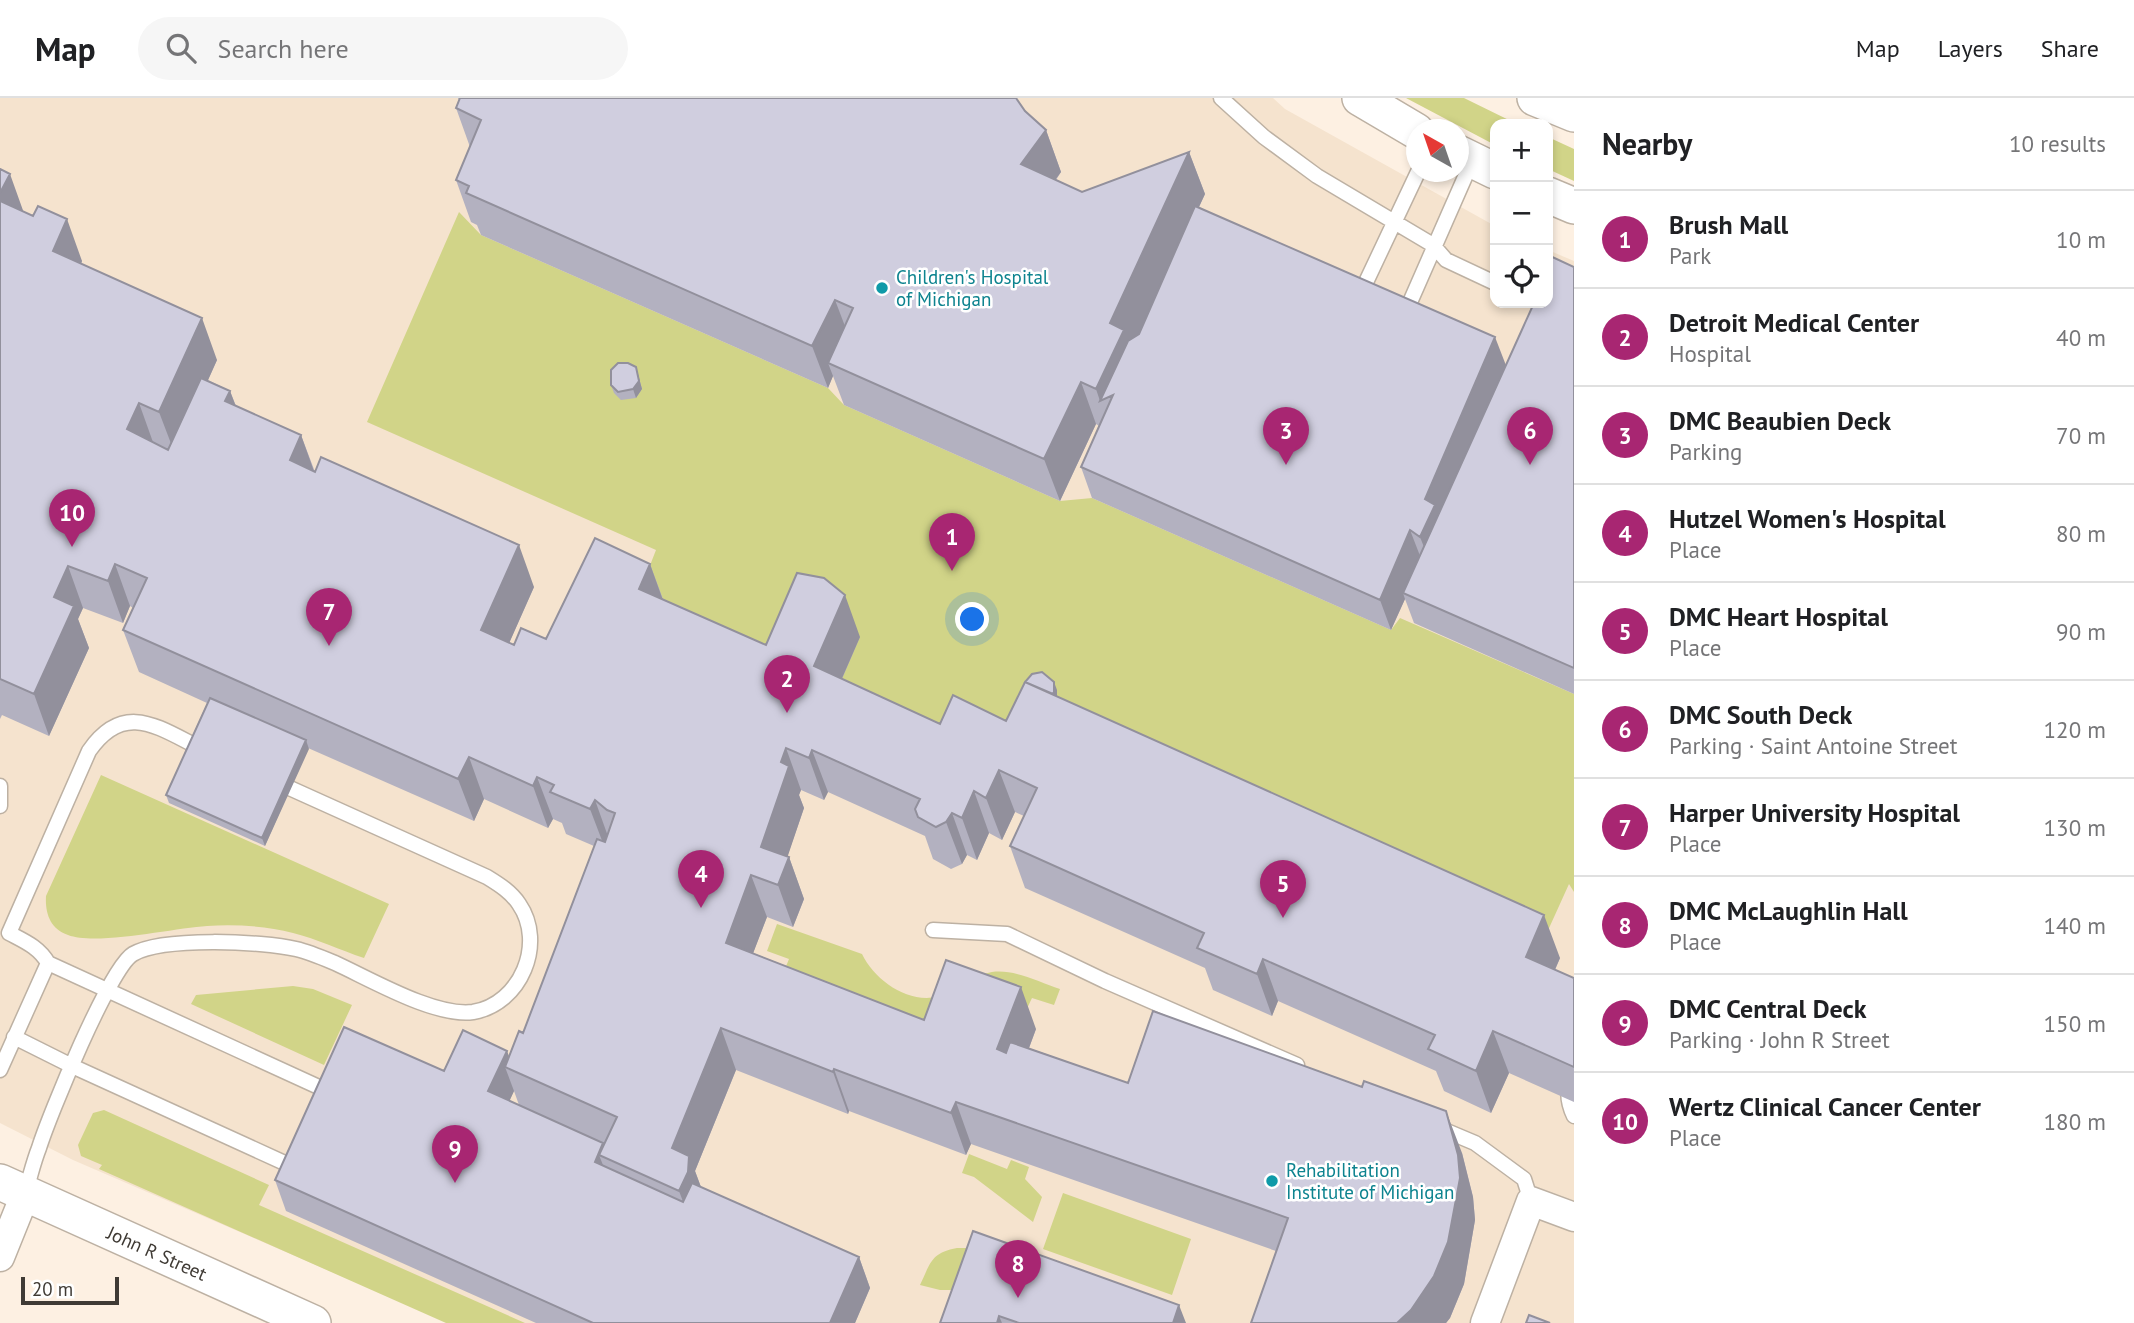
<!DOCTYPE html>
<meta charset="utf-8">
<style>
body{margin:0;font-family:"PT Sans",sans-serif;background:#f6f6f6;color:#202124}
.controls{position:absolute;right:21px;top:21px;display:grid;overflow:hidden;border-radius:14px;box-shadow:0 4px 10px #0003}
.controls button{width:63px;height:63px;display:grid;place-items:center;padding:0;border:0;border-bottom:2px solid #e0e0e0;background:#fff;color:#202124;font:35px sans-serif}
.compass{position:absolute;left:1406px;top:21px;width:63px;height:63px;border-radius:50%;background:#fff;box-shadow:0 4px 10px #0003;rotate:320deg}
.scale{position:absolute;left:21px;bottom:18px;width:98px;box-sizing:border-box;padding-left:7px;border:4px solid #3f3a34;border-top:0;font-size:19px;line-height:24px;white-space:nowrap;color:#3f3a34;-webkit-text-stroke:5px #fff;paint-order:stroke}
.you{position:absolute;left:973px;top:522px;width:24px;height:24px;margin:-18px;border:5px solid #fff;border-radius:50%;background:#1a73e8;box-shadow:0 0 0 10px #1a73e833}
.badge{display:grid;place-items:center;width:46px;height:46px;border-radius:50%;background:#a82672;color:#fff;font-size:23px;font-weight:700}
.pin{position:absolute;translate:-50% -58px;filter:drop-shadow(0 2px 4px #0008)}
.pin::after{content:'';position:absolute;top:37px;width:24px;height:21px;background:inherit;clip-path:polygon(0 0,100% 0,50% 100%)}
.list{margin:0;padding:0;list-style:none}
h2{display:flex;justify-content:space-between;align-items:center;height:91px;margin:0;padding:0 28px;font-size:30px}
h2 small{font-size:23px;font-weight:400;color:#757577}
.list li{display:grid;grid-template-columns:46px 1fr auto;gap:21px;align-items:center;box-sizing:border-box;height:98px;padding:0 28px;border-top:2px solid #e0e0e0}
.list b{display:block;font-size:26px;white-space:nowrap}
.list p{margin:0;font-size:23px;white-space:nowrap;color:#757577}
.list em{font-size:23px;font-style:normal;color:#757577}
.icon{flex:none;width:38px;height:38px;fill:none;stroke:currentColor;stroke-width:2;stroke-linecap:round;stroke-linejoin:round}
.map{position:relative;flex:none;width:1574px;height:1225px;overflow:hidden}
header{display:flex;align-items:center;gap:42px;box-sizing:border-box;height:98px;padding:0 35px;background:#fff;border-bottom:2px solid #e0e0e0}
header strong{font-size:33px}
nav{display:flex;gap:38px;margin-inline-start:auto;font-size:24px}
.search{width:490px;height:63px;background:#f6f6f6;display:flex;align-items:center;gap:18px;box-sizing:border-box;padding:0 24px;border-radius:38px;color:#757577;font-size:26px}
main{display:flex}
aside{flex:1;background:#fff}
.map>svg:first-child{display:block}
.built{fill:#f5e3ce}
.green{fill:#d1d488}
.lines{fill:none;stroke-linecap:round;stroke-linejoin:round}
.service-casing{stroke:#bdb1a3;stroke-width:17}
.minor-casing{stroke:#bdb1a3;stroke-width:31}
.tertiary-casing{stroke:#bdb1a3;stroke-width:38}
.service{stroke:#fff;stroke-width:14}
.minor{stroke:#fff;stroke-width:28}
.tertiary{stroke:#fff;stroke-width:35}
.wall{fill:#b3b1c0;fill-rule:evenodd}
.shaded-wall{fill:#92909c}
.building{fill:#d0cedf;stroke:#92909c;stroke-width:2}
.culture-dot{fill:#0f9aa8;stroke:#fff;stroke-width:2.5}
.labels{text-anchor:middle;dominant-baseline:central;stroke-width:5;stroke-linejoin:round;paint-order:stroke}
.culture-label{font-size:19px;fill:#0d838f;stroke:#fff;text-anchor:start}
.street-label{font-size:19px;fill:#3f3a34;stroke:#fff}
</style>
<header>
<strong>Map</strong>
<div class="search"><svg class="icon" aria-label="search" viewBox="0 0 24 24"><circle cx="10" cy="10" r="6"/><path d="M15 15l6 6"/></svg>Search here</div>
<nav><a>Map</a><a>Layers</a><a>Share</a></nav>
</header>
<main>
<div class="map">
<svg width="1574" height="1225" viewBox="0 0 1574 1225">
<rect width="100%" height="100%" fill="#fdf0e2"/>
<path class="built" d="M0,0H1273L1285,11L1495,128V205H1548V152L1574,163V1225H450L73,1062L0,1025Z"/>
<path class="green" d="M1406,0H1464L1517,26H1495V47Z
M1548,39L1574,51V83L1548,71Z
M459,114L481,137L828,290L844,307L1060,403L1092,400L1391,532L1400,520L1574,596V794L1569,786L1540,850L1022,665L782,589L640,493L656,452L367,324Z
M101,677L389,806L364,860C340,852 317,841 293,835C266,828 235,826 207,828C174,830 96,848 68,837C50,831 45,815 46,798Z
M777,826L862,856C876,885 915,911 948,895C964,887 974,877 992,874C1015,871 1039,884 1060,891L1054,907L1032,900L1021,923L937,960L774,898L789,861L767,853Z
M293,888L313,891L352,907L324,967L191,906L196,897Z
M104,1012L269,1087L259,1107L525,1225H446L99,1071L102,1067L81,1058L78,1047L93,1015Z
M969,1056L1007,1071L1011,1062L1029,1069L1025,1081L1042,1099L1033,1124L974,1079L962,1075Z
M1063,1095L1191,1141L1172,1197L1043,1151Z
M957,1150H976L957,1192H940L920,1187C931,1164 931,1155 957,1150Z"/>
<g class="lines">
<defs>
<path id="service" d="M1221,0L1264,39L1317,78L1433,147L1446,162L1495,185
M1359,199L1418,74
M1404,218L1472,63
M204,652C160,631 125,601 89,653L9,835C24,843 39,849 48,865L334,996
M0,688V708
M933,832L1007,836L1105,883L1297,967
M14,939L72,968L300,1072
M1574,967C1568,986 1565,1000 1574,1018
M0,972L48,865
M1437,1029L1475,1045L1524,1081L1531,1103
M25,1095C30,1080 33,1065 39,1050C49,1018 110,869 133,856C162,839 262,843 296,851C309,854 323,860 335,865C372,882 435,919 473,914C521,906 546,845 519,806C511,794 500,787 487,779L274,683"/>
<path id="minor" d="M0,1159L25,1097
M1485,1225L1531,1103L1574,1119"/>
<path id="tertiary" d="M1360,0L1416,33
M1535,0L1574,16
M1458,55L1495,73
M1548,97L1574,108
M0,1084L313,1225"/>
</defs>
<use href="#service" class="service-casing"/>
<use href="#minor" class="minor-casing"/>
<use href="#tertiary" class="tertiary-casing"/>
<use href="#service" class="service"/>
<use href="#minor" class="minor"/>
<use href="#tertiary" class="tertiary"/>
</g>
<path class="wall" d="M458,0H1017V3L1025,13L1046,32L1061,74L1056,82L1082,94L1189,54L1205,96L1199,109L1506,267L1574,169V596L1414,525L1405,501L1391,532L1092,400L1081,369L1099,328L1096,326L1060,403L844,307L833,278L828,290L481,137L477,127L471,124L456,82L470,49L456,10L459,2Z
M0,71L23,113L82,163L81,166L217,262L208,282L230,293L236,308L301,337L315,374L534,489L509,545L514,547L546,541L650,466L663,501L766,547L860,539L842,581L940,626L1006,623L1057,592V598L1560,860L1555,872L1574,880V1004L1509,975L1491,1015L1444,993L1436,973L1278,903L1272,918L1213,892L1205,870L1025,790L1010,748L1024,718L1015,714L1002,742L989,735L977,762L967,757L962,766L951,771L933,761L925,738L828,694L824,702L801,692L799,697L804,710L787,759H789L804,801L793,829L767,819L753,855L924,922L1036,931L1029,950L1128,985L1462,1055L1473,1099L1475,1122L1464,1186L1450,1220L1446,1225H1251L1276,1153L971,1046L966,1057L849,1013L848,1016L736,972L695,1073L701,1089L859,1159L870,1190L855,1225H536L286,1113L275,1082L444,973L509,958L523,935L594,748L566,736L562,725L553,721L548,730L484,701L474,723L308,650L265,748L169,705L166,697L207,605L139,574L123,532L133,510L130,508L123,525L83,510L78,521L89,550L49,638L2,617L0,621ZM514,993L519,1007L509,1003Z
M636,269L642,291L636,300L621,302L614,295L611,287Z
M973,1133L1186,1225H940Z"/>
<path class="shaded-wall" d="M1046,32L1061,74L1036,108L1021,66Z
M1189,54L1205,96L1132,253L1113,297L1100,303L1096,291L1110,225Z
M10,76L25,118L0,111V95Z
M67,121L82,163L68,195L53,153Z
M835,202L851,244L828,265L833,278L828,290L812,248Z
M202,220L217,262L175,356L159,314Z
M1495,239L1507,270L1432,469L1420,439L1425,401Z
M636,269L642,291L636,300L633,291Z
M1081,284L1096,326L1060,403L1044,361Z
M230,293L246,335L225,303Z
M139,305L154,347L127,331Z
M301,337L316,379L290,362Z
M1410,432L1422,463L1403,495L1405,501L1391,532L1380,502Z
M519,447L534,489L496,575L481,532Z
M115,466L130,508L123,525L108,483Z
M650,466L665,508L639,491Z
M68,468L83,510L78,521L89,550L49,638L34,596L54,499Z
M845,497L860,539L829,610L814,568Z
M1054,584L1057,592V602L1052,611Z
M306,642L309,651L265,748L262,740Z
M786,650L801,692L799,697L804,710L778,787L761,749L781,664Z
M812,652L828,694L824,702L809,660Z
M469,659L484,701L474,723L458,681Z
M999,672L1015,714L1002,742L986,700Z
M537,679L553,721L548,730L533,688Z
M974,693L989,735L977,762L962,720Z
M595,702L610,744L606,753L590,711Z
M952,715L967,757L962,766L946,724Z
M789,759L804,801L793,829L778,787Z
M751,777L767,819L741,887L726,845Z
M1544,817L1560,860L1542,901L1526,859Z
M1263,861L1278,903L1272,918L1257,876Z
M1021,889L1036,931L1013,993L997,951Z
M721,930L736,972L695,1073L705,1100L695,1135L679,1093L672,1050Z
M1493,933L1509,975L1491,1015L1476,973Z
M507,953L515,973L505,969L514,993L500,1024L488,993Z
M834,971L849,1013L848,1016L833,974Z
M956,1004L971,1046L966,1057L951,1015Z
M1446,1013L1462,1055L1473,1099L1475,1122L1464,1186L1450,1220L1446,1225H1397Z
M603,1045L609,1061L599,1057L610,1085L595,1064Z
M859,1159L870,1190L855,1225H830Z
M1179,1207L1186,1225H1173Z
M999,1218L1002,1225H997Z"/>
<path class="building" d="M460,0H1016L1025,13L1046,32L1021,66L1082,94L1189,54L1110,225L1124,232L1096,291L1081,284L1044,361L828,265L853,210L835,202L812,248L466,95L469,88L456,82L481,22L456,10Z
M0,71L10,76L0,95Z
M0,103L33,118L38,108L67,121L53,153L202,220L159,314L139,305L127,331L168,352L201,280L230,293L225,303L301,337L290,362L315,374L321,359L519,447L481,532L514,547L521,530L546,541L595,440L650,466L639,491L766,547L797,475L824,480L845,497L814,568L940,626L953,597L1006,623L1025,584L1544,817L1526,859L1574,880V969L1493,933L1476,973L1428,951L1435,937L1263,861L1257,876L1197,850L1204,835L1010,748L1037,690L999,672L986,700L974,693L962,720L952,715L946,724L936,729L918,719L915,711L920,701L812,652L809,660L786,650L781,664L789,668L761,749L789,759L778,787L751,777L726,845L924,922L946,862L1021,889L997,951L1006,955L1010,944L1128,985L1153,913L1362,989L1364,983L1446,1013L1458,1057L1460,1080L1448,1144L1434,1178L1411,1212L1397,1225H1251L1288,1120L956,1004L951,1015L834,971L833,974L721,930L672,1050L689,1058L688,1074L679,1093L599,1057L617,1019L505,969L519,933L523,935L597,741L605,744L615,715L607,712L595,702L590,711L550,694L554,687L537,679L533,688L469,659L458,681L123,532L147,480L115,466L108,483L68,468L54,499L74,508L34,596L0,581Z
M1195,108L1495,239L1425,401L1435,407L1420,439L1410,432L1380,502L1081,369L1113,297L1100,303L1128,243L1139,236Z
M1548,157L1574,169V570L1403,495L1534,205H1548Z
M618,265H628L636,269L639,283L633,291L618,294L611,287V272Z
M1042,574L1054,584V594L1053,596L1025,584L1032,576Z
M210,600L306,642L262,740L166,697Z
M344,929L444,973L463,932L507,953L488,993L603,1045L595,1064L683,1104L692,1085L859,1159L830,1225H593L275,1082Z
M973,1133L1179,1207L1173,1225H1019L999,1218L997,1225H940Z
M1529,1217L1550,1225H1526Z"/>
<g class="culture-dot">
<circle cx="882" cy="190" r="7"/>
<circle cx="1272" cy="1083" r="7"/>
</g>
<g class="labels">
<g class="culture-label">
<text x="896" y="179">Children's Hospital<tspan x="896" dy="22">of Michigan</tspan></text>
<text x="1286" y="1072">Rehabilitation<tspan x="1286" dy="22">Institute of Michigan</tspan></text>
</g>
<g class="street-label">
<text transform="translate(157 1155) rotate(24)">John R Street</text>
</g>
</g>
</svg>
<div class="controls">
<button>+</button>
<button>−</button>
<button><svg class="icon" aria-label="locate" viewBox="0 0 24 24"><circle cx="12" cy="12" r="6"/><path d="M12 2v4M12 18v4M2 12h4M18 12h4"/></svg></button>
</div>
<svg class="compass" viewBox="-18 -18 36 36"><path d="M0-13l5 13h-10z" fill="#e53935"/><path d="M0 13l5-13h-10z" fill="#757577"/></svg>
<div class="scale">20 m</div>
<div class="you"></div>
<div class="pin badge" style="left:952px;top:473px">1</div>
<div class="pin badge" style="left:787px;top:615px">2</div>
<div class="pin badge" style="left:1286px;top:367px">3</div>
<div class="pin badge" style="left:701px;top:810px">4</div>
<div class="pin badge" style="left:1283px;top:820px">5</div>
<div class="pin badge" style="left:1530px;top:367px">6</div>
<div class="pin badge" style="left:329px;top:548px">7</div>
<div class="pin badge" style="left:1018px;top:1200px">8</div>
<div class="pin badge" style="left:455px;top:1085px">9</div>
<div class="pin badge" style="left:72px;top:449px">10</div>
</div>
<aside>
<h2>Nearby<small>10 results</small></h2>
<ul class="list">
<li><span class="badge">1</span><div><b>Brush Mall</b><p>Park</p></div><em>10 m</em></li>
<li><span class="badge">2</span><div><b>Detroit Medical Center</b><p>Hospital</p></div><em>40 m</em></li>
<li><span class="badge">3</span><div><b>DMC Beaubien Deck</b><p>Parking</p></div><em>70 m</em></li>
<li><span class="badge">4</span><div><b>Hutzel Women's Hospital</b><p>Place</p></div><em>80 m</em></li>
<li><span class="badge">5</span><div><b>DMC Heart Hospital</b><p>Place</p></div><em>90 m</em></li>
<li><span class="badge">6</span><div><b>DMC South Deck</b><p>Parking · Saint Antoine Street</p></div><em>120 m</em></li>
<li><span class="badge">7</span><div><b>Harper University Hospital</b><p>Place</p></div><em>130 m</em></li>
<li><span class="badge">8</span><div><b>DMC McLaughlin Hall</b><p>Place</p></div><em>140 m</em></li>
<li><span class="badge">9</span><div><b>DMC Central Deck</b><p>Parking · John R Street</p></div><em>150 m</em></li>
<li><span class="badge">10</span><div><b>Wertz Clinical Cancer Center</b><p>Place</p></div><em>180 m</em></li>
</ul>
</aside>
</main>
